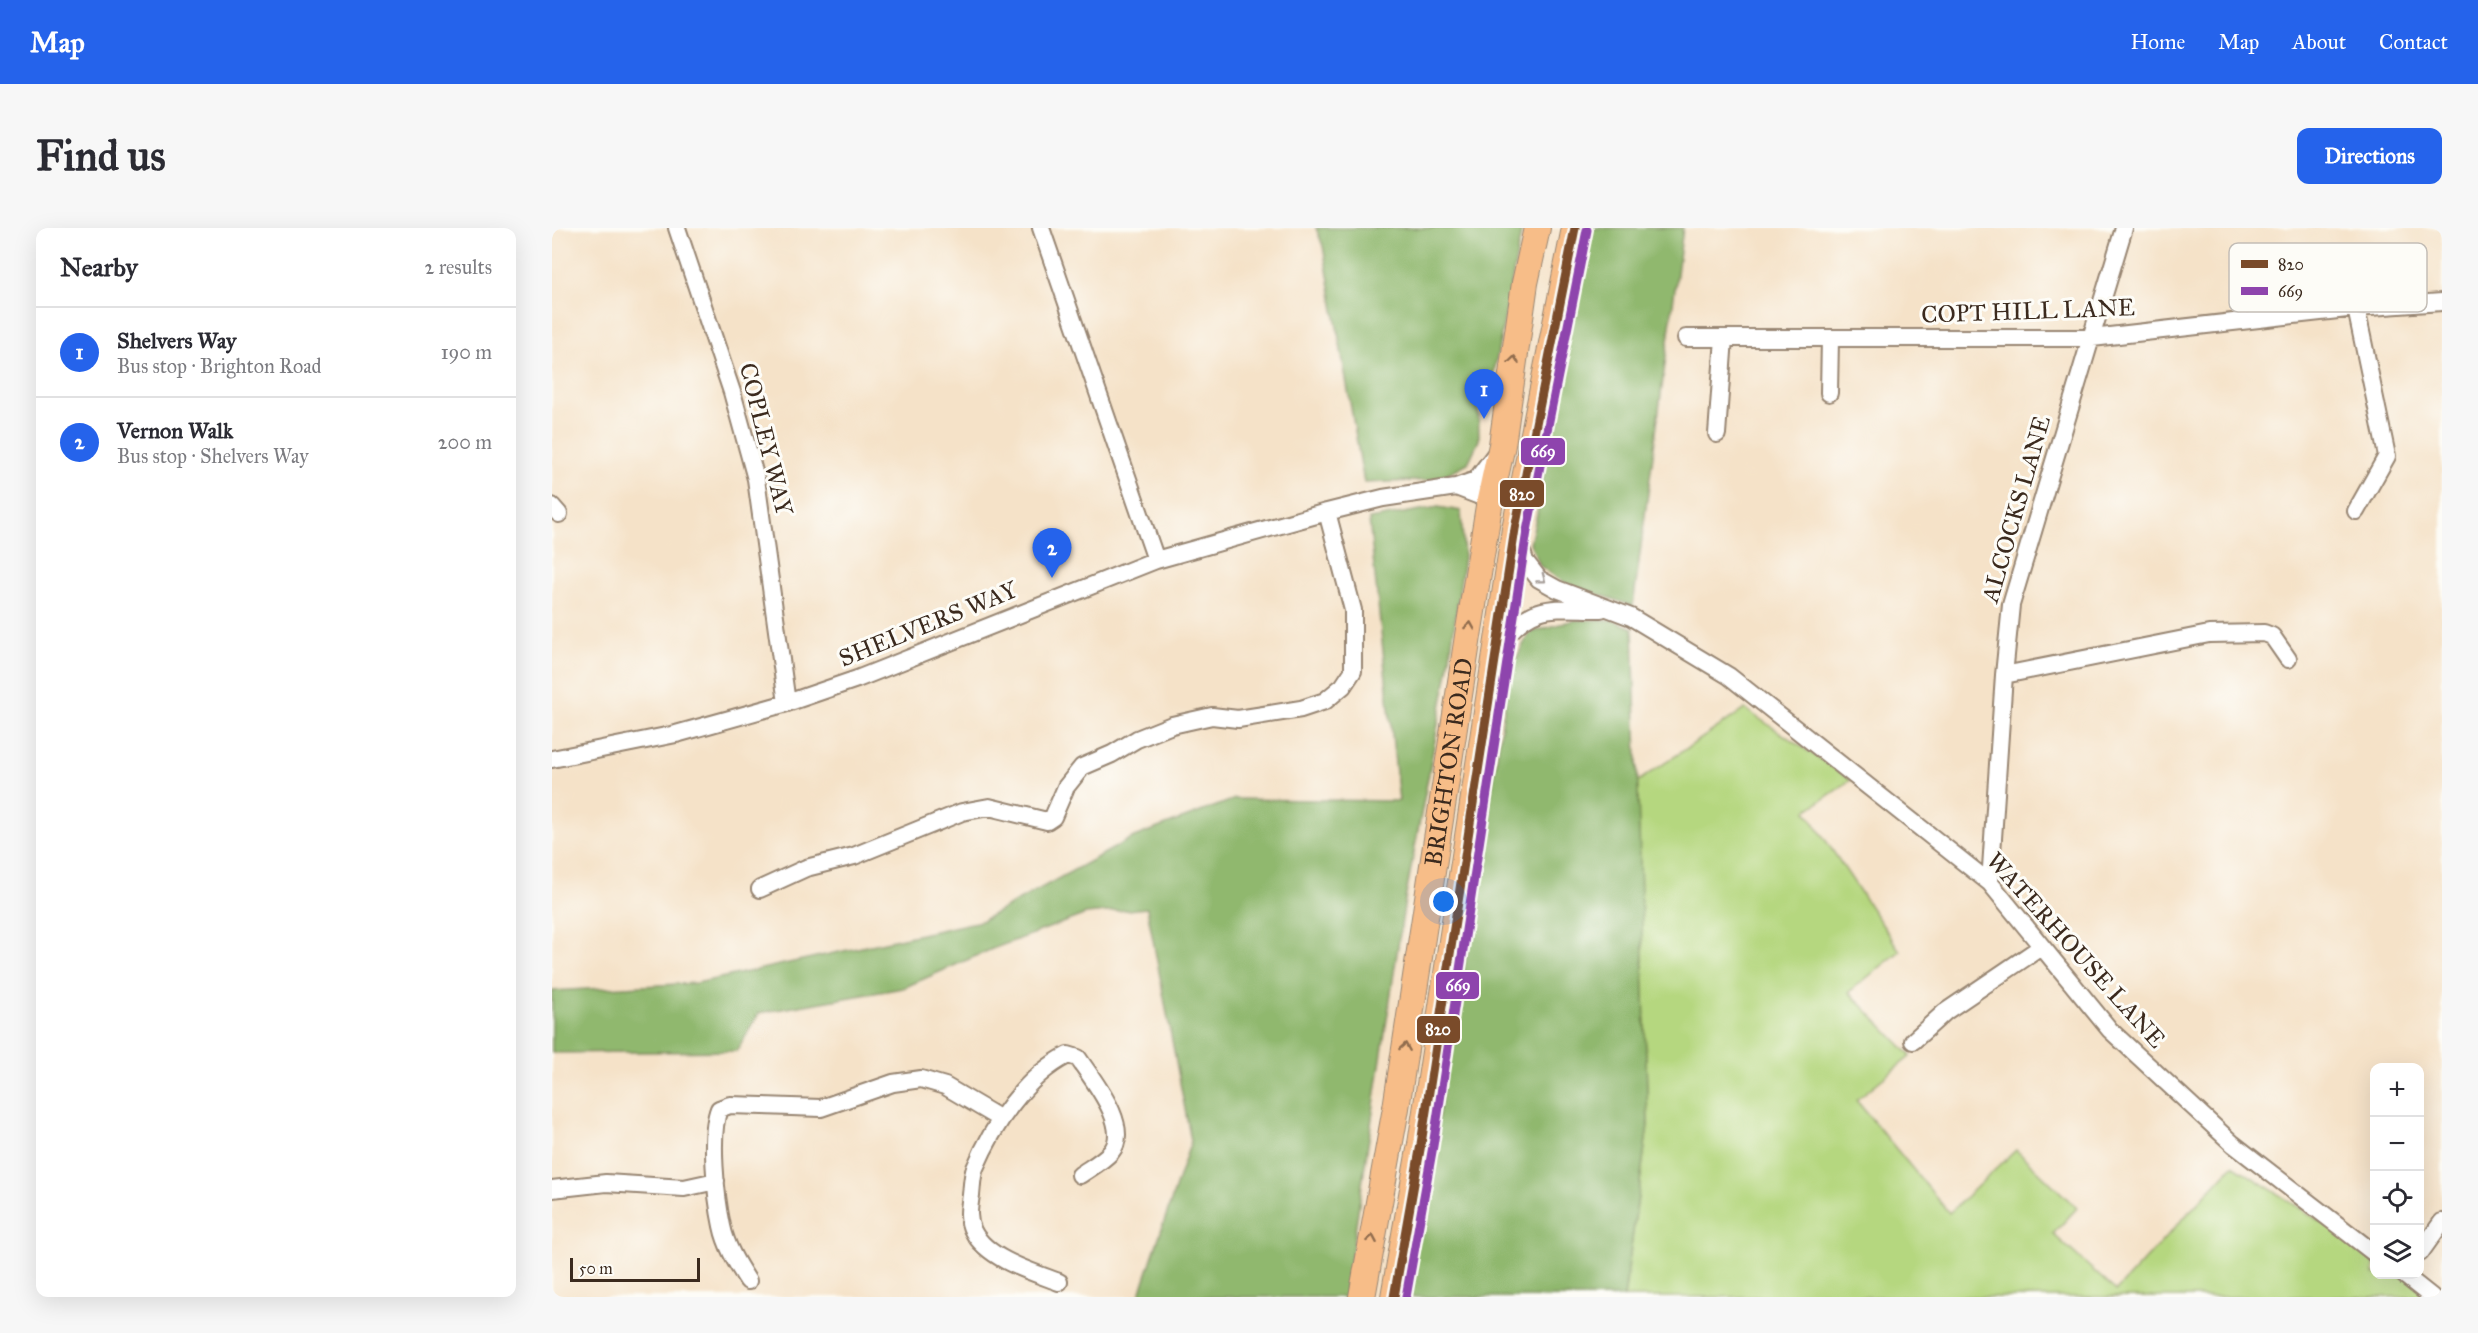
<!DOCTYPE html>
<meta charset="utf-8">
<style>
body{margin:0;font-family:"IM FELL Great Primer",serif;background:#f7f7f7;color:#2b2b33}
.controls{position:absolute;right:18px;bottom:18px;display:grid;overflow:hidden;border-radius:12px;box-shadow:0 6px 24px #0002}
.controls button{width:54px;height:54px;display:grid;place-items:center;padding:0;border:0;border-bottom:2px solid #e1e1e2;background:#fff;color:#2b2b33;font:30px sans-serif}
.scale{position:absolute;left:18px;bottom:15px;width:130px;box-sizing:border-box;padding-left:6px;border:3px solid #3b2a1e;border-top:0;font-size:16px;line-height:21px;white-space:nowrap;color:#3b2a1e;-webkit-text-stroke:4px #fdfcf7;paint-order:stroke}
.you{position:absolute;left:892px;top:674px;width:21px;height:21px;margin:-15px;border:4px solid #fff;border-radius:50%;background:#1a73e8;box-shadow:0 0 0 9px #1a73e833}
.badge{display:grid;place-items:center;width:39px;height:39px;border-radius:50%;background:#2563eb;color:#fff;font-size:20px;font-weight:700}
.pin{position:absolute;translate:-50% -50px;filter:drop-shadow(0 2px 3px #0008)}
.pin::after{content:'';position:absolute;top:32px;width:21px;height:18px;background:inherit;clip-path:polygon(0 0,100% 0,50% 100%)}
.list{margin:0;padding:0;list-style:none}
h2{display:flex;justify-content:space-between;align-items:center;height:78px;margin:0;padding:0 24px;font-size:26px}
h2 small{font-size:20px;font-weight:400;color:#7c7c81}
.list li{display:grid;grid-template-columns:39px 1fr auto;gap:18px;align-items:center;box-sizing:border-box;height:90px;padding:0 24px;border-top:2px solid #e1e1e2}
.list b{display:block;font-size:22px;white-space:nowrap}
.list p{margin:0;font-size:20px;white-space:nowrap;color:#7c7c81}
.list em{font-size:20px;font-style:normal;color:#7c7c81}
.icon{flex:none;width:33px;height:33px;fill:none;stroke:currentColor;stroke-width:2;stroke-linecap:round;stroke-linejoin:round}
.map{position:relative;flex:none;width:1890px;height:1069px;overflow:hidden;border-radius:12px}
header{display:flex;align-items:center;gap:36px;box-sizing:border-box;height:84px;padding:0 30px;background:#2563eb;color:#fff}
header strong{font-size:28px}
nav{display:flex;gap:33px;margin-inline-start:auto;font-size:21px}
.intro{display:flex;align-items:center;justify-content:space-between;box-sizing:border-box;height:144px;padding:0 36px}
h1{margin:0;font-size:42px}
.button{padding:15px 27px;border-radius:12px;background:#2563eb;color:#fff;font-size:21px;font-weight:700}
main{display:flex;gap:36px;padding:0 36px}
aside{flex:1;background:#fff;border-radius:12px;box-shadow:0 6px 24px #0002}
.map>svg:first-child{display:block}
.green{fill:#b5d77f;stroke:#78804e;stroke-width:1.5}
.forest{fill:#90b86e;stroke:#667146;stroke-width:1.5}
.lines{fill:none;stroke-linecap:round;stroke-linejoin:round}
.minor-casing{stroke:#988673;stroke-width:20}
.highway-casing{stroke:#988673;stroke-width:28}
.minor{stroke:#fff;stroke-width:16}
.highway{stroke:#f7bd88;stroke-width:26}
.bus-1-casing{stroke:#fdfcf7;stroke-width:14}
.bus-2-casing{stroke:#fdfcf7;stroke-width:14}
.bus-1{stroke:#7a4b2a;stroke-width:9}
.bus-2{stroke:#8e44ad;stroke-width:9}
.oneway{stroke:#906c4e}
.oneway2{stroke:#a79f9a}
.labels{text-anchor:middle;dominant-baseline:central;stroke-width:6;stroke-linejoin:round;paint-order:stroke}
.street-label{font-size:24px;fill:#3b2a1e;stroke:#fdfcf7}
.key{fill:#fdfcf7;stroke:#c3bdb6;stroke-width:1.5}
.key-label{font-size:16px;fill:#3b2a1e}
.line-badge{stroke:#fdfcf7;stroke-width:2}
.badge-label{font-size:16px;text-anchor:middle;font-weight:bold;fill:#fff}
</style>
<header>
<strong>Map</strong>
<nav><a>Home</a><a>Map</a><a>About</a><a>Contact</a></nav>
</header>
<div class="intro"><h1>Find us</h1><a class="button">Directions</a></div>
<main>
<aside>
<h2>Nearby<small>2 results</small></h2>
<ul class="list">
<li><span class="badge">1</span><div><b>Shelvers Way</b><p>Bus stop · Brighton Road</p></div><em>190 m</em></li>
<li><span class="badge">2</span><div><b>Vernon Walk</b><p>Bus stop · Shelvers Way</p></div><em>200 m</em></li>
</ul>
</aside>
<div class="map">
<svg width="1890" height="1069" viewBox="0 0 1890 1069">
<rect width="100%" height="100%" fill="#fdfcf7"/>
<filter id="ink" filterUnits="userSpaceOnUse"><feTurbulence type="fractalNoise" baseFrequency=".0167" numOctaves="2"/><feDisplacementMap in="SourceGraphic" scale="12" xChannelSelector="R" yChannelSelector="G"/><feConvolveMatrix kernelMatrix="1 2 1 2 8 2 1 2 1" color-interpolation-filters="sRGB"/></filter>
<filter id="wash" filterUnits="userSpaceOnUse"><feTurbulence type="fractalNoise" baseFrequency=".008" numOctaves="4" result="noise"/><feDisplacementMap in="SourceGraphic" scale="24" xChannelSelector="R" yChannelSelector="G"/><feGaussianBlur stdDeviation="1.35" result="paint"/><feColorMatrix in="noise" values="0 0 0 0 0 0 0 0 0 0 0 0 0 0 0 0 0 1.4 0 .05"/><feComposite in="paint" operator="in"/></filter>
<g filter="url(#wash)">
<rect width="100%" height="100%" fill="#f5e2c8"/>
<path class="green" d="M1193,481L1299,552L1254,583L1348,723L1297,764L1359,828L1304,872L1397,985L1464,922L1525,980L1501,1006L1564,1063L1681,937L1822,1028V1046L1851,1047L1880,1069H1072L1096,897L1085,554Z"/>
<path class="forest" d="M764,0H970L941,149L926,164L927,212L916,235L883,252L812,255L771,18Z
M1036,0H1131L1081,378L1013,355L988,338L978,315L985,286L1003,164Z
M886,279L909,283L912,329L896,443L853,672L793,1069H587L639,913L595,680L534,686L440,721L351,760L207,785L185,823L0,825V763L145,755L429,693L582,609L683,571L847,573L817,291Z
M1022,392H1060L1081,400L1096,897L1072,1069H855L914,727L958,443L977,405Z"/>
</g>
<g filter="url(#ink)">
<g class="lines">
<defs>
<path id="minor" d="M125,0L180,164L204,251L235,475
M489,0L604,332
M1804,80L1835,228L1804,283
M1134,110H1540L1804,80L1890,74
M1277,165L1278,110
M1165,206L1172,110
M904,259L924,252L945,224
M0,278L7,286
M965,308L973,333L987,351L1005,361L1079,389L1177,448L1438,655L1558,802L1681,916L1822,1025
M948,416C980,373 1001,381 1049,381
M1452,447L1657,406L1712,405L1720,408L1736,431
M0,531L124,506L235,475L305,451L604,332L775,284L831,270L904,259L938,272
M1438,655L1452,447L1459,377L1572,0
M208,661L254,640L302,628L410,584L437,579L495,593L501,589L514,559L530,539L560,526L585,511L620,497L660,488L686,491L749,481L773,473L791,458L801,443V382L775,284
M1361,813L1393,784L1489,719
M0,961L54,955L132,960L164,953
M1868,1025L1890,994
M1851,1046L1880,1069
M196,1053C185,1036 174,1018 170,998C164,970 157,906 167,881L178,877L269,880L341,855L369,851L393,858L449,891
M507,1054C480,1044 435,1031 421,1003C415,991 417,980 419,967C420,958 420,948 423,940C441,897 474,848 516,827L526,830C540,851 580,899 559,924C551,933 538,940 528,947"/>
<g id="highway">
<path id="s1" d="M810,1069L844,880L916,408L938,272L950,217L973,55L985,0"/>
<path d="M842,1069L869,916L963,301L1023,0"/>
</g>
</defs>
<use href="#minor" class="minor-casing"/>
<use href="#highway" class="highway-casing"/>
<use href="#minor" class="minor"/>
<use href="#highway" class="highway"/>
<defs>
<path id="bus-1" d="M842,1069L869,916L963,301L1023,0"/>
<path id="bus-2" d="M854,1069L881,918L975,303L1035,2"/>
</defs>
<use href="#bus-1" class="bus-1-casing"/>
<use href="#bus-2" class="bus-2-casing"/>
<use href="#bus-1" class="bus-1"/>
<use href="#bus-2" class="bus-2"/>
</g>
<defs><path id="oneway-chevron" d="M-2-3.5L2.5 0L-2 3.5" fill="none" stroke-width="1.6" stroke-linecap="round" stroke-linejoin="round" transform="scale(1.5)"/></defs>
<g class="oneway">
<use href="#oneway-chevron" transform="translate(962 132) rotate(-82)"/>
<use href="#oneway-chevron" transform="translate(918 398) rotate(-81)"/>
<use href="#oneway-chevron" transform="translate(853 819) rotate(-81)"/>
<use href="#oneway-chevron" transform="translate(820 1011) rotate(-80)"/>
</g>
<use class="oneway2" href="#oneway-chevron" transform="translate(990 351) rotate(37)"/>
</g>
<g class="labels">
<g class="street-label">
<text transform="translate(1476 83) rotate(-2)">COPT HILL LANE</text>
<text transform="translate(214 211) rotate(76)">COPLEY WAY</text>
<text transform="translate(1464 281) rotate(-74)">ALCOCKS LANE</text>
<text transform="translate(376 396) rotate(-22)">SHELVERS WAY</text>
<text stroke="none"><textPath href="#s1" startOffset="542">BRIGHTON ROAD</textPath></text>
<text transform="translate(1524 722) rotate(48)">WATERHOUSE LANE</text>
</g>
</g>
<rect x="1677" y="15" width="198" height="69" rx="9" class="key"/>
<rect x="1689" y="32" width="27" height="8" fill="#7a4b2a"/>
<rect x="1689" y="59" width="27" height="8" fill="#8e44ad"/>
<g class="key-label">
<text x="1726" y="42">820</text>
<text x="1726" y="69">669</text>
</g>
<g class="line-badge">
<rect x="968" y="209" width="46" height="29" rx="6" fill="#8e44ad"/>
<rect x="947" y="251" width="46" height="29" rx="6" fill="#7a4b2a"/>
<rect x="883" y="743" width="45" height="29" rx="6" fill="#8e44ad"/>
<rect x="864" y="787" width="45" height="29" rx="6" fill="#7a4b2a"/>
</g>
<g class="badge-label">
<text x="991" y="229">669</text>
<text x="970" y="272">820</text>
<text x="906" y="763">669</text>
<text x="886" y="807">820</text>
</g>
</svg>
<div class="controls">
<button>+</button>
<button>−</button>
<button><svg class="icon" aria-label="locate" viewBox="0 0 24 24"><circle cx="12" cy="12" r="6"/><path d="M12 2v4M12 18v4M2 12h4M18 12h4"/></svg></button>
<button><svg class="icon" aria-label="layers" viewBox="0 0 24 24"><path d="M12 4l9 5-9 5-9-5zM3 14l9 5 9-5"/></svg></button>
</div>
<div class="scale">50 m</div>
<div class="you"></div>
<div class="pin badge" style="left:932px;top:191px">1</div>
<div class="pin badge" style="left:500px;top:350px">2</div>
</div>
</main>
